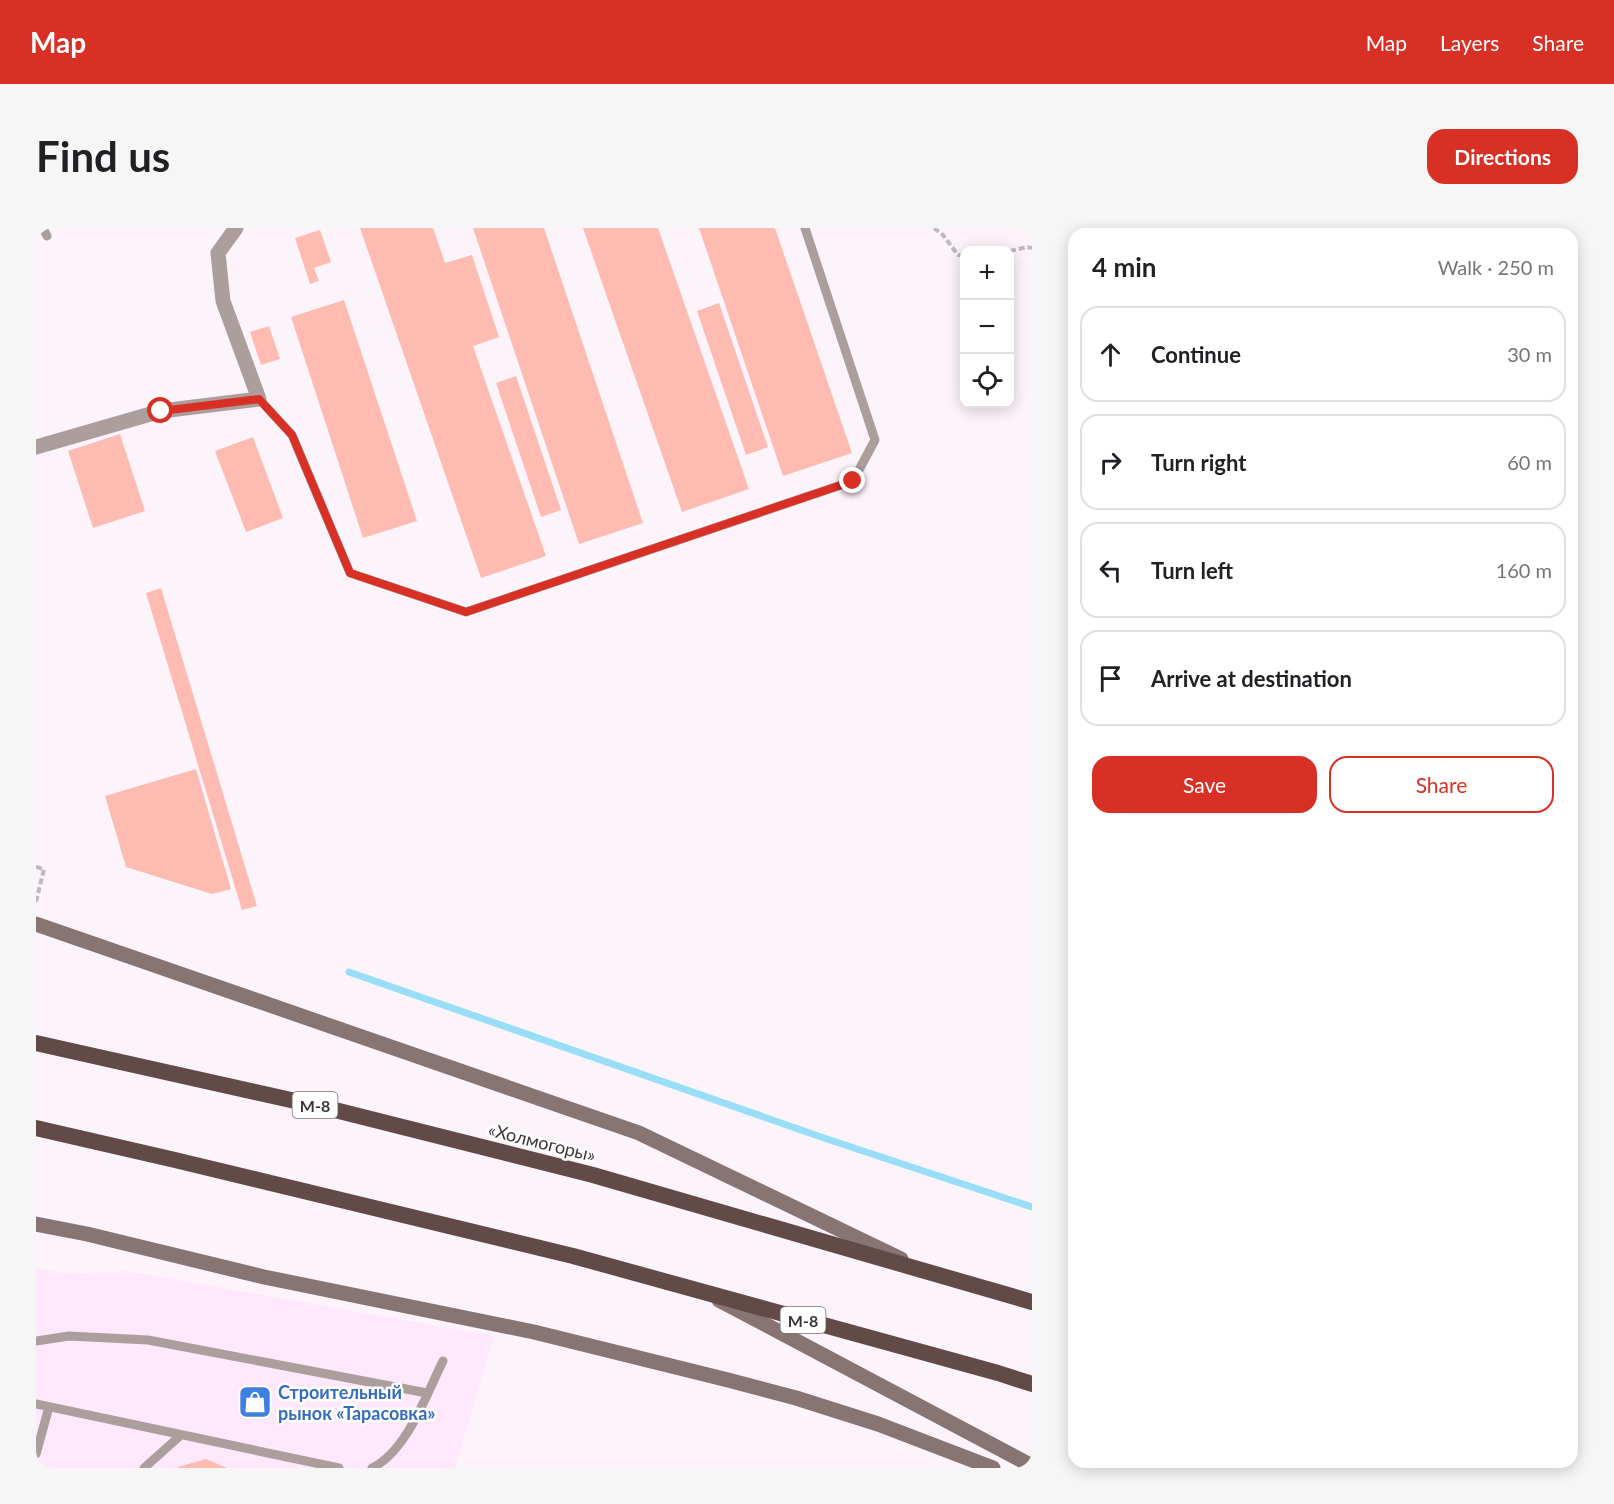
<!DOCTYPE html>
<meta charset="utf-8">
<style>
body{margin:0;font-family:Lato,sans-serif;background:#f6f6f6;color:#202124}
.controls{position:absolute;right:18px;top:18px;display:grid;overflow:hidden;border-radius:12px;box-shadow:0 3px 15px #0003}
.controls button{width:54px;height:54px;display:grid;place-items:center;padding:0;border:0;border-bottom:2px solid #e0e0e0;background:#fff;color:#202124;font:30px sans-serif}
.stop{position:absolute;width:18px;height:18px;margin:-14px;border:4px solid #d93025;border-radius:50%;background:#fff}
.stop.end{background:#d93025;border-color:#fff;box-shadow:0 2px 6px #0008}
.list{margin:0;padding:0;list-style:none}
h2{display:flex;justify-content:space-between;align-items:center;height:78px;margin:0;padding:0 24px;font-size:26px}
h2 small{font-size:20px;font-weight:400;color:#757577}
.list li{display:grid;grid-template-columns:39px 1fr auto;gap:18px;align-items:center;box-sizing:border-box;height:96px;margin:0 12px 12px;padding:0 12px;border:2px solid #e0e0e0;border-radius:18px}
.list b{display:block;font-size:22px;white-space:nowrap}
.list em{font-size:20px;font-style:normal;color:#757577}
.actions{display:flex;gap:12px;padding:18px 24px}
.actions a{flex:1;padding:14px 0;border:2px solid #d93025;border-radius:18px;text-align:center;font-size:21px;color:#d93025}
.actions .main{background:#d93025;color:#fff}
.icon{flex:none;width:33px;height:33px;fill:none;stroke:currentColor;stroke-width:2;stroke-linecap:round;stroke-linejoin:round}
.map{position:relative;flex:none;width:996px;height:1240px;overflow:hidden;border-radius:18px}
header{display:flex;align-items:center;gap:36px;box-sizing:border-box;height:84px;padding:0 30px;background:#d93025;color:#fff}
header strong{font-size:28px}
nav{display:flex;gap:33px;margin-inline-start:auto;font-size:21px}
.intro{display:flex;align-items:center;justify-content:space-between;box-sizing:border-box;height:144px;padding:0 36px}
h1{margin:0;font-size:42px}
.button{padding:15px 27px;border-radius:18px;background:#d93025;color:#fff;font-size:21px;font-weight:700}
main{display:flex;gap:36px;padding:0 36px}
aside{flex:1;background:#fff;border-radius:18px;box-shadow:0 3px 15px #0003}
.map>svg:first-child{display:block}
.built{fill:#ffe8fc}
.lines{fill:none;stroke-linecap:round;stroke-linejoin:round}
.stream{stroke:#98def7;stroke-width:7}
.building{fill:#fdbbb2}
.path{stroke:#c1b7bf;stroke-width:4;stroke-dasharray:6 3;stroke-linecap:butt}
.service{stroke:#ac9e9d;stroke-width:9}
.minor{stroke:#ac9e9d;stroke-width:15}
.secondary{stroke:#877473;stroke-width:15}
.trunk{stroke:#624a48;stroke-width:16}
.route{stroke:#d93025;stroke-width:8}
.labels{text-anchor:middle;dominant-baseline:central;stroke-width:5;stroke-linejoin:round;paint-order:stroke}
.shield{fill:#fff;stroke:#777176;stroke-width:1.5}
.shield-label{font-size:16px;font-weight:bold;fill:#3d343c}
.street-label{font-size:18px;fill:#3d343c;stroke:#fff}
.shop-label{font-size:18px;font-weight:bold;fill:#366cbe;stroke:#fff;text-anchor:start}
</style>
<header>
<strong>Map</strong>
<nav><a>Map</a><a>Layers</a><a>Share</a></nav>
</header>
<div class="intro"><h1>Find us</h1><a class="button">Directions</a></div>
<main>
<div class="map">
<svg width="996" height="1240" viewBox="0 0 996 1240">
<rect width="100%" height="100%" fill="#fdf3fb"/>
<path class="built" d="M0,1040L31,1046L90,1043L458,1108L419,1240H0Z"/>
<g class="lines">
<path class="stream" d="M313,744L788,910L996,979"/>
</g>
<path class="building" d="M324,0H397L409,35L436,27L463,109L437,118L510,328L445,350Z
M437,0H508L607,295L543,316Z
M547,0H622L713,261L646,284Z
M663,0H739L816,225L747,248Z
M284,2L295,34L278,40L283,53L274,56L259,10Z
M308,72L381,293L327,310L255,89Z
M683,75L732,219L710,227L661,83Z
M233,98L244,131L225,137L214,104Z
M480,148L525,282L505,289L460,155Z
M84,206L109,283L57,300L32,223Z
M217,209L247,290L210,304L179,223Z
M125,360L221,678L206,682L110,365Z
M160,541L195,661L176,666L90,639L69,568Z
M170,1231L191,1240H142V1239Z"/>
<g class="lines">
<path class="path" d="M898,0L907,7L922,27H928
M974,23L991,19L996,20
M0,639L8,641L0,674"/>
<path class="service" d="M7,0L11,8
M223,171L256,207L314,345L430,384L817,253L839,212L769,0
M0,1113L33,1108L112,1112L391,1165
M0,1176L303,1240
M0,1226L13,1179
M108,1240L145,1207
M336,1240C371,1223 390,1167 407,1133"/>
<path class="minor" d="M0,219L125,183L223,171L187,73L182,25L200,0"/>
<path class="secondary" d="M0,696L603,905L865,1031
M0,996L51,1006L228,1049L498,1104L692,1152L760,1170L842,1196L957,1240
M683,1072L996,1238"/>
<path class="trunk" d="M0,815L295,881L557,947L996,1074
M0,900L139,932L537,1028L962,1145L996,1156"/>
</g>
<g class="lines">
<path class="route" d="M125,183L223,171L256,207L314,345L430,384L817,253"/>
</g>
<defs>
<symbol id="shop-square" viewBox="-11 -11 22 22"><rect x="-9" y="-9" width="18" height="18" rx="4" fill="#3f7fe0" stroke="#fff"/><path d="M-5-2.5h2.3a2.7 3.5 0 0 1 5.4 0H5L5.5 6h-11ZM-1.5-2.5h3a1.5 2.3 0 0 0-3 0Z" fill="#fff"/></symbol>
</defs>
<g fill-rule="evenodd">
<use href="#shop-square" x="200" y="1155" width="38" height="38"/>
</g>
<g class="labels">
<g class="shield">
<rect x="256.5" y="864" width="45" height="26" rx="4.5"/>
<rect x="744.5" y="1079" width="45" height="26" rx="4.5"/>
</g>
<g class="shield-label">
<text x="279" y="877">М-8</text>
<text x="767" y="1092">М-8</text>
</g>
<g class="street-label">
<text transform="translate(506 914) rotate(14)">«Холмогоры»</text>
</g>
<g class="shop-label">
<text x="242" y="1164">Строительный<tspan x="242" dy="21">рынок «Тарасовка»</tspan></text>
</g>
</g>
</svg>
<div class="controls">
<button>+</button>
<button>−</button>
<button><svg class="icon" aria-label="locate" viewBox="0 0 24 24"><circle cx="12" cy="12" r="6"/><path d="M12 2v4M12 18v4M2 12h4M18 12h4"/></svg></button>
</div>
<div class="stop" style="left:125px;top:183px"></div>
<div class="stop end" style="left:817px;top:253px"></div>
</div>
<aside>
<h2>4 min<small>Walk · 250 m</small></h2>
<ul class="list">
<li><svg class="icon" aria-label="ahead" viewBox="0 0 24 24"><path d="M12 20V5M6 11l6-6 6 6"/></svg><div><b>Continue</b></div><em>30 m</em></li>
<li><svg class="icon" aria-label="right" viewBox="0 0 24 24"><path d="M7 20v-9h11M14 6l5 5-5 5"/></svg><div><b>Turn right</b></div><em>60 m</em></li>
<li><svg class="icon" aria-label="left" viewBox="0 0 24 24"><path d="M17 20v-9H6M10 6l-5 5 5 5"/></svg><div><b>Turn left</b></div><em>160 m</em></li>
<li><svg class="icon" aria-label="arrive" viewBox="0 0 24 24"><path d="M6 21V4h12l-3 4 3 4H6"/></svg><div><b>Arrive at destination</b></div></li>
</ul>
<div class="actions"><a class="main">Save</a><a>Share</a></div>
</aside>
</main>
